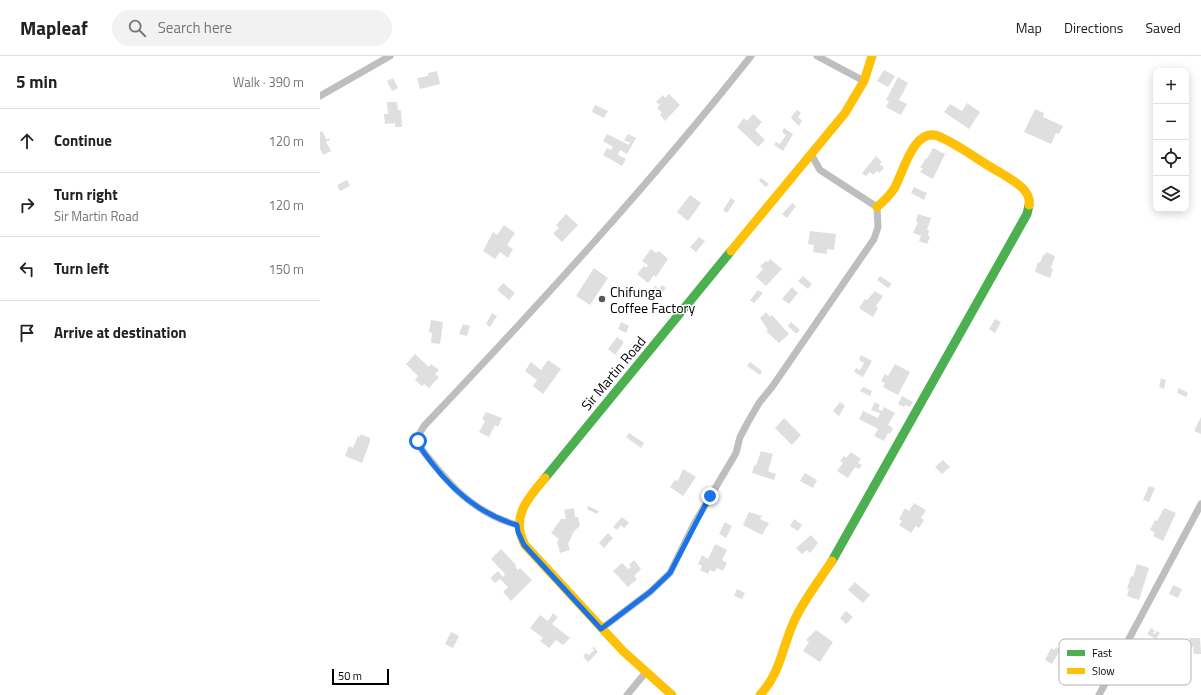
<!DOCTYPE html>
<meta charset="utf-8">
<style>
body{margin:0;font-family:"Titillium Web",sans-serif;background:#f2f2f2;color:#222}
.controls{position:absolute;right:12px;top:12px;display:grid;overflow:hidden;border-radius:8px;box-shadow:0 2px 10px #0003}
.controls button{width:36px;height:36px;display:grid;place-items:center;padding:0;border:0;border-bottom:1px solid #e0e0e0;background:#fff;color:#222;font:20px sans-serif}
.scale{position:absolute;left:12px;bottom:10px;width:57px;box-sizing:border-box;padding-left:4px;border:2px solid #000;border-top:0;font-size:11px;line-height:14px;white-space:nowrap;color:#000;-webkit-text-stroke:3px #fff;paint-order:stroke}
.stop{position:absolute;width:12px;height:12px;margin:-9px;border:3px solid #1a73e8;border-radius:50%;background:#fff}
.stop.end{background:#1a73e8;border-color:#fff;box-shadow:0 1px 4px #0008}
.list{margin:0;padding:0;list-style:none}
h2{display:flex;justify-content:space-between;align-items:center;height:52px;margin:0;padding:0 16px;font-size:17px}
h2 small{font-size:13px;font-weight:400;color:#767676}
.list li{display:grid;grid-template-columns:26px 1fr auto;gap:12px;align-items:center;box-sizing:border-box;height:64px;padding:0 16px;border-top:1px solid #e0e0e0}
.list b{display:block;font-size:15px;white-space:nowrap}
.list p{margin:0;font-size:13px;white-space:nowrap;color:#767676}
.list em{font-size:13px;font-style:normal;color:#767676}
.icon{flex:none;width:22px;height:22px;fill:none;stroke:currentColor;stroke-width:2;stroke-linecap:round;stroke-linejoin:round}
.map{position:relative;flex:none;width:881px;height:639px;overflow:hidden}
header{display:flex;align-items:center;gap:24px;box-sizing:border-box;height:56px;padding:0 20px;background:#fff;border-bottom:1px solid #e0e0e0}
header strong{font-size:19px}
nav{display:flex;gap:22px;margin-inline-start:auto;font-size:14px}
.search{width:280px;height:36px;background:#f2f2f2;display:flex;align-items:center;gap:10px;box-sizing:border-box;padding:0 14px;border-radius:22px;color:#767676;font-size:15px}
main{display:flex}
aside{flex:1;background:#fff}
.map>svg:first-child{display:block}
.building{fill:#dfdfdf}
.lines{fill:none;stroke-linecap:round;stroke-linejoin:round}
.street{stroke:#bebebe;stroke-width:7}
.fast{stroke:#4caf50;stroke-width:9}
.slow{stroke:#ffc107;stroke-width:9}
.route{stroke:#1a73e8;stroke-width:5}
.poi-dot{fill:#595959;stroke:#fff;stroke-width:1.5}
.labels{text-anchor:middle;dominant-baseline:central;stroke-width:3;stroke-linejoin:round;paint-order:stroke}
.poi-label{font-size:14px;fill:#000;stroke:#fff;text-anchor:start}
.street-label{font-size:14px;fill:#000;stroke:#fff}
.key{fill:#fff;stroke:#b2b2b2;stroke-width:1}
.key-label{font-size:11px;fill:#000}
</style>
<header>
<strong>Mapleaf</strong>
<div class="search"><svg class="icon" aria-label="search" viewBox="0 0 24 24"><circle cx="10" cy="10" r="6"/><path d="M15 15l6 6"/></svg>Search here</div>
<nav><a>Map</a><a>Directions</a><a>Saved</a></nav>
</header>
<main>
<aside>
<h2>5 min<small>Walk · 390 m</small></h2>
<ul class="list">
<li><svg class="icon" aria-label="ahead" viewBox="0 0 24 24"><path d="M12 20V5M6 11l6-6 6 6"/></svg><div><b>Continue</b></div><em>120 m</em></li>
<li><svg class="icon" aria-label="right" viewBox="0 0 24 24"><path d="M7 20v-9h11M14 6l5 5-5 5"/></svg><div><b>Turn right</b><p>Sir Martin Road</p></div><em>120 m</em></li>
<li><svg class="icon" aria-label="left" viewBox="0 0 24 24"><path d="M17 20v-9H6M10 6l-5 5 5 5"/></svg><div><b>Turn left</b></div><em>150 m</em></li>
<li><svg class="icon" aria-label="arrive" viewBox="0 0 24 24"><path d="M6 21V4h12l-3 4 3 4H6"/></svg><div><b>Arrive at destination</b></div></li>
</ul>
</aside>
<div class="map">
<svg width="881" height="639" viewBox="0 0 881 639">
<rect width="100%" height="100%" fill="#fff"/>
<path class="building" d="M564,14L575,20L568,31L557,25Z
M117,15L120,28L100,33L97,22L108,20V17Z
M578,21L588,27L579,44L587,48L581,59L566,51L569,45L566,44Z
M73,22L78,32L72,35L67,25Z
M349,38L360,49L345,65L340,59L342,57L337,52L340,49L336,46L343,39L345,42Z
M67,46H77L78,54H81L82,71H75V67L65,68L64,58H68Z
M647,47L660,56L649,73L624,56L630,48L642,55Z
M275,49L288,55L284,62L272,56Z
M715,53L724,57L723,61L743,70L739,78L736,77L731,88L704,76Z
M477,54L481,57L478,61L482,65L479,70L472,63L471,61Z
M433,58L442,66L435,74L445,84L438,91L417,71L424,62L427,65Z
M464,72L473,78L463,95L454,89L456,86L460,88L466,79L462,76Z
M2,75L7,84L9,82L10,84L6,86L11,95L3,99L0,93V76Z
M287,78L309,89L310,86L304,85L308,78L316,82L307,98L300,94L298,99L306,103L302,110L283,99L287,92L291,94L293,91L283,85Z
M613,92L625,98L613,123L600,116L603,112H600L606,102L607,103Z
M556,100L562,106L560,108L564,112L559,117L557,115L553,119L550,116L546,120L542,117Z
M441,122L449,128L446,131L439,125Z
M27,124L30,130L20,135L17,129Z
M594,131L607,137L604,144L591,137Z
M370,139L381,147L368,165L357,156Z
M411,142L415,145L407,157L403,154Z
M472,147L476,150L467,162L462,158Z
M246,158L258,169L242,186L233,177L239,172L236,169Z
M598,158L611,162L607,174H609L608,180L610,181L607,188L599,185L601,180L593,177L598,166L596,165Z
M184,169L195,177L187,189L193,193L188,202L180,196L175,203L163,195L173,176L177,179Z
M490,175L516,178L514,194L507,193V198L493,196L494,189L488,188Z
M379,181L385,185L376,196L370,191Z
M331,193L336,197L339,195L348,203L336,221L334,219L328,227L317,218L324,210L326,212L328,209L322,205Z
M726,196L735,200L731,212L733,213L730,222L715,216L718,206L720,207L723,199H725Z
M450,203L462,213L446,230L436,221L443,213L440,210L446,205L448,206Z
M274,212L288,222L270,249L256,240Z
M483,220L492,228L488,233L478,225Z
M560,220L572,228L568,232L557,224Z
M183,227L195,237L189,244L177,234Z
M342,229L346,232L339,241L331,235L335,230L339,233Z
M472,231L478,237L469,248L462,243Z
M438,234L443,237L434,247L430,244Z
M555,235L563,240L556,250L558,252L553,261L539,252L545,243L547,244Z
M446,256L450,261L452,259L469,278L459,287L446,275L448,274L440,262Z
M172,257L177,260L170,271L166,268Z
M675,263L681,266L675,277L669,273Z
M111,264L123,266L120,288L111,287L112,277L109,276Z
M301,266L309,270L306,277L298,273Z
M471,266L480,274L476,278L468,270Z
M143,268L150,270L147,280L139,278Z
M297,281L304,286L295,299L288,293Z
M95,298L109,311L111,308L119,314L115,318L119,321L109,332L104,328L102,330L95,324L98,320L86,308Z
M541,299L552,305L543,321L534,316L536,312L540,314L544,307L539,304Z
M228,304L241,313L223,338L213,330L217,324L205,315L211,306L221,314Z
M430,306L442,315L440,319L427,310Z
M575,308L590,316L578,339L563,331L565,327L561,325L565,318L568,320Z
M841,322L846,324L844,333L839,331Z
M543,331L552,335L550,340L540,335Z
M859,332L868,337L866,341L857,337Z
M582,340L593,346L590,351L585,349L584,351L578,348Z
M520,346L525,350L519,360L513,355Z
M555,346L560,349L558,353L562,355L564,351L575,357L568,369L573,372L570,378L568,377L564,385L554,380L558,373L539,363L543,355L558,362L560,357L551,354Z
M166,356L182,362L178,371L175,369L169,381L159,376L165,365L162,363Z
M881,361V378L874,375Z
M464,362L481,379L472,389L455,372Z
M309,377L324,387L321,392L306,381Z
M41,378L50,382V386L42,407L25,400L29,390L33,392L38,380L40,381Z
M441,395L453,398L448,415L456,418L454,424L432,417L435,408L436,410Z
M531,396L541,403L538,407L542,409L539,413L535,411L528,422L517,415L523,407L520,405L524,400L526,402Z
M623,404L630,411L622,418L615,411Z
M363,413L376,421L363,440L350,431L355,424L358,425Z
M485,417L497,424L493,432L480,425Z
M829,430L835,432L829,446L823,444Z
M594,447L606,454L601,462L604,464L599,472L596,470L591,477L579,469L582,465L579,463L585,452L589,455Z
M268,450L279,455L277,458L267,453Z
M254,452L255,461H258L260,470L254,475L248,488L250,494L240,497L237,486L239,483L231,477L241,463H246L244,454Z
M844,452L856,457L843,485L833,480L835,477L830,474L835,464L837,465Z
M429,456L442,460L440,463L449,467L442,479L423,469Z
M302,461L309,467L304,472L301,469L297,474L293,471Z
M474,463L482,469L478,475L470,470Z
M405,466L412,470L406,482L399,478Z
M288,477L293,482L284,492L279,487Z
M491,479L498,487L490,497L487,494L482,498L476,492Z
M395,488L407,494L402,504L407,507L403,515L397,512L394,516L390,514L388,518L380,514L382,510L378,508L382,499L388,503Z
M181,493L196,509L195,510L198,514L200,512L212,524L191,545L183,536L188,531L180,523L175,527L170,522L178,515L183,521L185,518L171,503Z
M314,504L321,513L314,520L317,523L308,531L293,515L302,507L308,513L311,511L309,509Z
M817,508L829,512L819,544L807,540L809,533H807L811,520L813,521Z
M535,526L550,539L543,547L528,534Z
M853,529L862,533L858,542L849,538Z
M417,533L425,537L422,543L414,540Z
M526,555L533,561L526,568L520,562Z
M233,557L238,561L232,568L250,582L243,589L236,584L229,592L220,585L223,582L210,572L220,559L228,565Z
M831,572L835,575L833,577L835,578L837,575L840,577L836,583L827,578Z
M496,574L513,586L500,606L483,595L489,586L486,584Z
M131,576L139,580L133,592L125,588Z
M755,582L781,595L770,619L751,610L758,596L750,593Z
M869,582H880L881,598H874L873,591H870Z
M274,591L278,596L268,606L263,600L266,597L269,599L274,594L272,592Z
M736,591L740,594L732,608L725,604L731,592L734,594Z"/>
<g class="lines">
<path class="street" d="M497,0L544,25
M0,40L70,0
M197,469C151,456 127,426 99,390L98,380L104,370C217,251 329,129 431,0
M281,573L330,536L350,517L374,468L416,397L420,381L428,366L439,347L452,331L554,183L558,171L557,151L500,114L491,98
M307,639L326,616
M779,639L881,448"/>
<path class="fast" d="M225,422L411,195
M512,505L707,158L709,149"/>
<path class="slow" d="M557,151C563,146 569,140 574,133C583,118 593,71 618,80C640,89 660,106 681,117C692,124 712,134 709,149
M411,195L525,57L544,25L552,0
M225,422C208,442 190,461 205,489L303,595L352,639
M440,639C463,614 462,587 477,559C487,540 500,523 512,505"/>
</g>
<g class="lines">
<path class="route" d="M98,385C100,393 106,399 111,406C133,435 162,459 197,469L198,476L204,489L281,573L330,536L350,517L390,440"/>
</g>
<circle class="poi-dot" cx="282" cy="243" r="4"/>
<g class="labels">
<g class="poi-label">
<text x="290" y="235">Chifunga<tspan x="290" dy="16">Coffee Factory</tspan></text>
</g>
<g class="street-label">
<text transform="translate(293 317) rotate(-50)">Sir Martin Road</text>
</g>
</g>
<rect x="739" y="583" width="132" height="46" rx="6" class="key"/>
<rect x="747" y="594" width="18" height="6" fill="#4caf50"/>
<rect x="747" y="612" width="18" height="6" fill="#ffc107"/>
<g class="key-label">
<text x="772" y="601">Fast</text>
<text x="772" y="619">Slow</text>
</g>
</svg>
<div class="controls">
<button>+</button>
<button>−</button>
<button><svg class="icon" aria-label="locate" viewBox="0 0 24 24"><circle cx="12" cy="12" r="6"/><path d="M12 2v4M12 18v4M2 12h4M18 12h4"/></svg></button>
<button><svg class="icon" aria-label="layers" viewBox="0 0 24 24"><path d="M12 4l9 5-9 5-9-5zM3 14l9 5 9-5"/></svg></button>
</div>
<div class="scale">50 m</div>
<div class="stop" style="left:98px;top:385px"></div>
<div class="stop end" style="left:390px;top:440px"></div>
</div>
</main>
